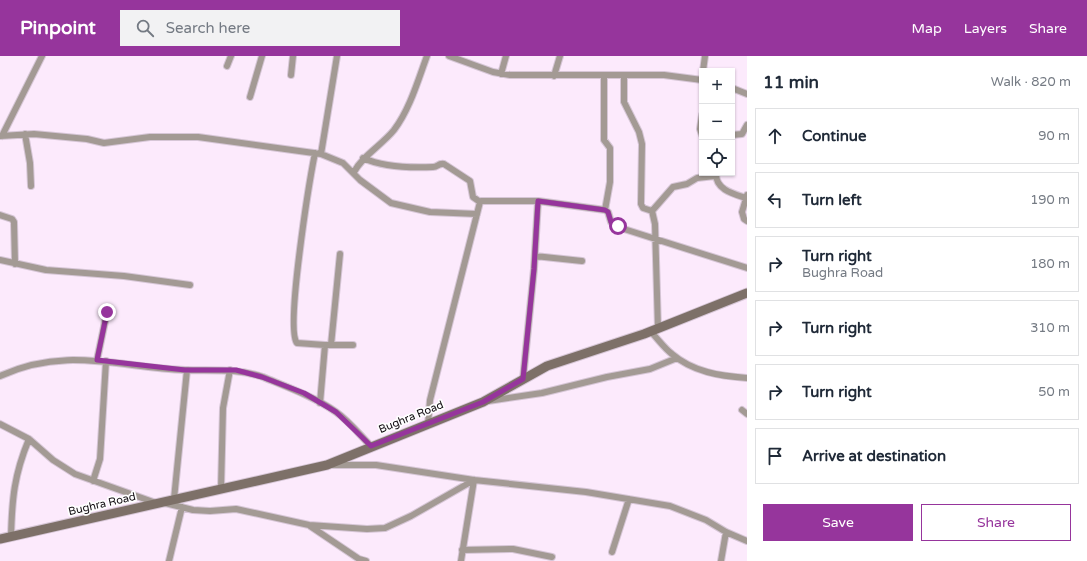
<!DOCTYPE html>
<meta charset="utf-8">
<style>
body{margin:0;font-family:"Varela Round",sans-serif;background:#f2f2f3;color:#1f2937}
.controls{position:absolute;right:12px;top:12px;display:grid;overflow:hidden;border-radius:0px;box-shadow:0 1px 3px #0004}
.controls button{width:36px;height:36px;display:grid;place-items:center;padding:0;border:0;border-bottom:1px solid #e0e1e3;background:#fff;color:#1f2937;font:20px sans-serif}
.stop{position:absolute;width:12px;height:12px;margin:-9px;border:3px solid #96359c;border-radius:50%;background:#fff}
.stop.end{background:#96359c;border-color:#fff;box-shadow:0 1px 4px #0008}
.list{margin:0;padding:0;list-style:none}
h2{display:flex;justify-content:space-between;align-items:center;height:52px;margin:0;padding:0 16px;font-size:17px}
h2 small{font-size:13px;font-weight:400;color:#747a83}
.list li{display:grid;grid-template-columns:26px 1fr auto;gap:12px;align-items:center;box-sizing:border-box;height:56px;margin:0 8px 8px;padding:0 8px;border:1px solid #e0e1e3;border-radius:0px}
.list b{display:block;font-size:15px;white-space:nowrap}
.list p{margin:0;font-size:13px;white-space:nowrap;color:#747a83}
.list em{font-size:13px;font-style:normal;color:#747a83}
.actions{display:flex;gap:8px;padding:12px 16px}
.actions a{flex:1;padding:9px 0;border:1px solid #96359c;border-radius:0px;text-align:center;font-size:14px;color:#96359c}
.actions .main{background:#96359c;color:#fff}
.icon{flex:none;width:22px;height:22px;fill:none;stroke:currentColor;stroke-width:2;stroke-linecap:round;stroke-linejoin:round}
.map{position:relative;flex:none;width:747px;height:505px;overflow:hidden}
header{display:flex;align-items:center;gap:24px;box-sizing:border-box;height:56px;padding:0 20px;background:#96359c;color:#fff}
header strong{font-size:19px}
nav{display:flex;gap:22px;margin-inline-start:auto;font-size:14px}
.search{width:280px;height:36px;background:#f2f2f3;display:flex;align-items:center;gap:10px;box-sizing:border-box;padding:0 14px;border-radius:0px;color:#747a83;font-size:15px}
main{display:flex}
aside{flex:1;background:#fff}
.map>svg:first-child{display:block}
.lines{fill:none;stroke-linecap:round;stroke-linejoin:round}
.street-casing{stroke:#d6c6d6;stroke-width:8}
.secondary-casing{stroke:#d6c6d6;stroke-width:11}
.street{stroke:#a39a94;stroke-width:6}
.secondary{stroke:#7d7068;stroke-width:9}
.route{stroke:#96359c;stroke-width:5}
.labels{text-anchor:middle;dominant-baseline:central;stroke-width:3.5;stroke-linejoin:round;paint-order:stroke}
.street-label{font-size:11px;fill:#0f0a0f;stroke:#fefefe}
</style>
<header>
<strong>Pinpoint</strong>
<div class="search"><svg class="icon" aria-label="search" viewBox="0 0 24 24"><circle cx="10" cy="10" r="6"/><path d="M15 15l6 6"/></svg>Search here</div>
<nav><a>Map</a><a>Layers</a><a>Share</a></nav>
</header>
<main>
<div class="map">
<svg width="747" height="505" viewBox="0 0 747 505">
<rect width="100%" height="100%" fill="#fceafc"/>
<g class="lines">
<defs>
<path id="street" d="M449,0L493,16L510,19H664L702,24
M227,10L231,0
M703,15L705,0
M501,18L506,0
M291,19L293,0
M604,19V84L610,92V126L605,154
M624,19V46L639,76L642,88L641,148L643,152L652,155
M554,20L560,0
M732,32L747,38
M250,41L262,0
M702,59L700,73L702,79
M25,78L30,107L31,130
M732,79L742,78L747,69
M0,80L34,78L87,83L104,87L150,81H198L321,98L343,107L360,124L391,147L430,156L477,158
M2,80L42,0
M315,97C310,122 285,273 297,287L325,289
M321,98L337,0
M363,102C383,111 411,112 433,111C438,111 438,107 444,108L470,125L473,141L480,146
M354,116C363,99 382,89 394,74C410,53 418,24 427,0
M716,118C716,134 734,138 746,142
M747,139L742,156L744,163L747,165
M0,159L12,163L14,166L15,208
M535,200L582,205
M0,204L46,214L124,220L190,229
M658,273L655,168L652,155L673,131L687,128L697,122L715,120
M651,276C658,283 664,292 672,298C693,316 720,320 747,322
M331,289H353
M97,304L107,256
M0,320C65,290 118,311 185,314C211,315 237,312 263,321C287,331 315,341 336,356C349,365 360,379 371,390
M523,323L534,213L538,145
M488,345L542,337L607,321L650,313L677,302
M320,347L325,289H331L340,198
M742,354L747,358
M0,368L29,383L53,404L75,418L156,447
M428,368L430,344L480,146L481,145H538L605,154L608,156L611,166L624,173L747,212
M331,409H376L474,424L586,436L670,450L706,464L726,476L747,485
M93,425L100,403L106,305
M221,433L223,352L230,314
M174,443L187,314
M165,447L193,454L210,455L236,453L309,469L367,473L385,472L411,460L474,424
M310,470L359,503L366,505
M11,481C12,443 14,419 29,383
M462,494L513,493L552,501
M612,496L629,443
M169,505L182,451
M461,505L474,424
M721,505L726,476"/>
<path id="secondary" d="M0,483L327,409L483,346L547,310L644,278L747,237"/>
</defs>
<use href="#street" class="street-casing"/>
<use href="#secondary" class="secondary-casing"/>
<use href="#street" class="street"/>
<use href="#secondary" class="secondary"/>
</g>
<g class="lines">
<path class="route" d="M107,256L97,304L185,314H236L262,321L304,337L336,356L371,390L483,346L523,323L534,213L538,145L605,154L608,156L611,166L618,170"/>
</g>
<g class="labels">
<g class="street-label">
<text transform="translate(411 361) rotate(-22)">Bughra Road</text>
<text transform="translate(102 448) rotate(-13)">Bughra Road</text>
</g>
</g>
</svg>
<div class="controls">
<button>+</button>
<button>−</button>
<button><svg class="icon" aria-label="locate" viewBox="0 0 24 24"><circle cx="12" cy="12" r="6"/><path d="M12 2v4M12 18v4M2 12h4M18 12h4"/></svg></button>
</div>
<div class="stop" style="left:618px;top:170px"></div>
<div class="stop end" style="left:107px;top:256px"></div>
</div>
<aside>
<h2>11 min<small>Walk · 820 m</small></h2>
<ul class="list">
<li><svg class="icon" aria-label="ahead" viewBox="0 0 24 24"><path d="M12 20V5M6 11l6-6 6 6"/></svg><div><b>Continue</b></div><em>90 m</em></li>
<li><svg class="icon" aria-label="left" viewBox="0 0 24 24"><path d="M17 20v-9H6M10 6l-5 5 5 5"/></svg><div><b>Turn left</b></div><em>190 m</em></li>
<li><svg class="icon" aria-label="right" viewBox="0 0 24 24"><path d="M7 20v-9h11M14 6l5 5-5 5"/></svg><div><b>Turn right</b><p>Bughra Road</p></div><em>180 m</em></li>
<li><svg class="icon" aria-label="right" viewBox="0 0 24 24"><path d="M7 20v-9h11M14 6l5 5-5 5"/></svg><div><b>Turn right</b></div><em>310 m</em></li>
<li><svg class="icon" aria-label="right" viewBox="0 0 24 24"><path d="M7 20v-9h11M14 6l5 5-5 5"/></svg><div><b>Turn right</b></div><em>50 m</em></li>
<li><svg class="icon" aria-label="arrive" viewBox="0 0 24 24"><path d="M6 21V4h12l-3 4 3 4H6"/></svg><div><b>Arrive at destination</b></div></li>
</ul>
<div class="actions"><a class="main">Save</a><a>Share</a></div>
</aside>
</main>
